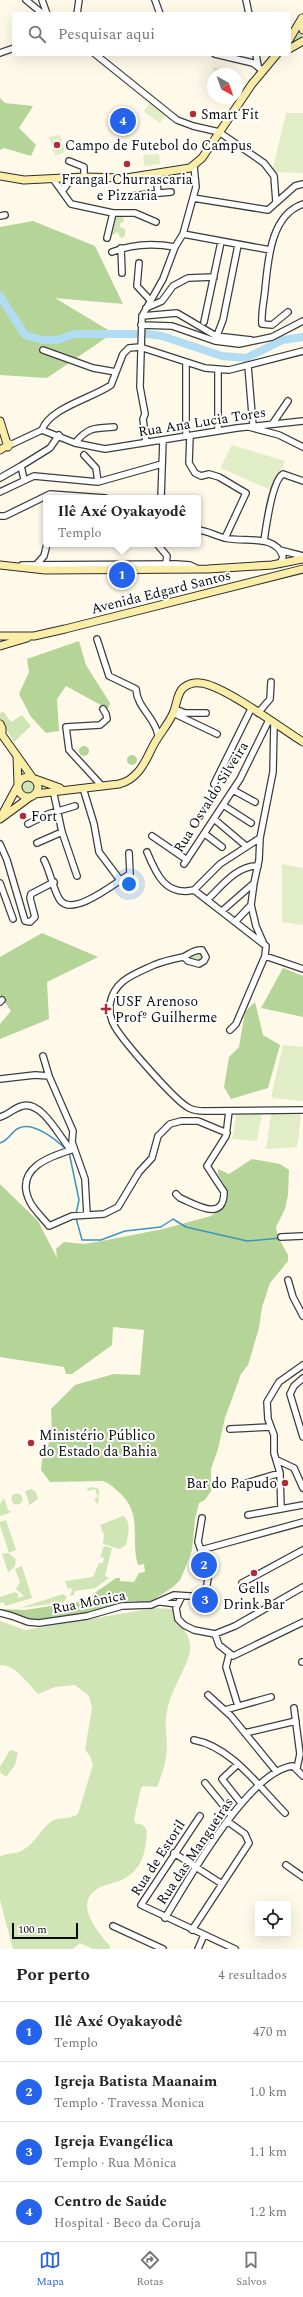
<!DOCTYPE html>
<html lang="pt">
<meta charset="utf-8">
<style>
body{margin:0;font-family:Spectral,serif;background:#f2f2f2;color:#222}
.controls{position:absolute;right:12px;bottom:12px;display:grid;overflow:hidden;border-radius:4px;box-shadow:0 4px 16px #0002}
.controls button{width:36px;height:36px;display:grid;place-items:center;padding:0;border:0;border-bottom:1px solid #e0e0e0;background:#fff;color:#222;font:20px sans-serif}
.compass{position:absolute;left:207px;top:68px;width:36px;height:36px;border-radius:50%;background:#fff;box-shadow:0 4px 16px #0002;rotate:140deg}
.scale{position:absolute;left:12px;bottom:10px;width:66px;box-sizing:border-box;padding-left:4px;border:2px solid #0a0a0a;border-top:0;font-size:11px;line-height:14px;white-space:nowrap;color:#0a0a0a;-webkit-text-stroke:3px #fff;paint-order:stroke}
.you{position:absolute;left:129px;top:884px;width:14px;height:14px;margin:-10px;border:3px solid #fff;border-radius:50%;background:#1a73e8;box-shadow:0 0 0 6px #1a73e833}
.badge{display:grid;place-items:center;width:26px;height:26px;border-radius:50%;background:#2563eb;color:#fff;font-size:13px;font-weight:700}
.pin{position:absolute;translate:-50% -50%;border:2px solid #fff;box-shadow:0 1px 4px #0006}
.popup{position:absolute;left:43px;top:495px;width:158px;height:52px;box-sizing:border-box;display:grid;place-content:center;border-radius:4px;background:#fff;filter:drop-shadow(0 1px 3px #0005);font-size:13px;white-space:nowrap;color:#767676}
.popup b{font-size:15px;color:#222}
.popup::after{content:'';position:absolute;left:50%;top:100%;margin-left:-8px;border:8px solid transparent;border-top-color:#fff}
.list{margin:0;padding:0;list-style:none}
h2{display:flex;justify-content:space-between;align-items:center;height:52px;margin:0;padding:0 16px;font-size:17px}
h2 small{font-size:13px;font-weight:400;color:#767676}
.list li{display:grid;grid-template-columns:26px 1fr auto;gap:12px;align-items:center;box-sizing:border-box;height:60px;padding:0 16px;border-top:1px solid #e0e0e0}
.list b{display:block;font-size:15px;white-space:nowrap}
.list p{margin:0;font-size:13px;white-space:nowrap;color:#767676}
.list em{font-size:13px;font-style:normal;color:#767676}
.icon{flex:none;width:22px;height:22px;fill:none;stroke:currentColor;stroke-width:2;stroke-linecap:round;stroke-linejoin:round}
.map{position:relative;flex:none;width:303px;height:1949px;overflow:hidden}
.search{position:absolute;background:#fff;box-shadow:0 4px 16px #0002;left:12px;right:12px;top:12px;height:44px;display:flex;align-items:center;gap:10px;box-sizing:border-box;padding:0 14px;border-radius:4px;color:#767676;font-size:15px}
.sheet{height:292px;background:#fff}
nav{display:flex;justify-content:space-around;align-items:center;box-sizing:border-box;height:56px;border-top:1px solid #e0e0e0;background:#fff;font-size:11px;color:#767676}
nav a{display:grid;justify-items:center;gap:2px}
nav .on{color:#2563eb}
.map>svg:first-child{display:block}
.green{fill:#d0e5b6}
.forest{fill:#b5d497}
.pitch{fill:#e1edc7}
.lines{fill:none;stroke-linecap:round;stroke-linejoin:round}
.stream{stroke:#3e93c3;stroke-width:1.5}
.river{stroke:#b2dcf1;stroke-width:8}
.street-casing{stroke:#3d3d3d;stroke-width:8}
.secondary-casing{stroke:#2c2c2c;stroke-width:9}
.street{stroke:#fff;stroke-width:5.5}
.secondary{stroke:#faeda8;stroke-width:7}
.poi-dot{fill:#b02d38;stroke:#fff;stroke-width:1.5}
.labels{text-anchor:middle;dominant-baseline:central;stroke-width:4;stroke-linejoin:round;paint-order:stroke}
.poi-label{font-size:14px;fill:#0a0a0a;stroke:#fff;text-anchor:start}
.street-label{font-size:14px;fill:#0a0a0a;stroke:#fff}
</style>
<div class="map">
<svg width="303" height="1949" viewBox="0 0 303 1949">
<rect width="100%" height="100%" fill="#fef9e9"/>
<path class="green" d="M299,28L303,38L289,47V43Z
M115,216H123L124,222L120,223V227L125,229V236L121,238L117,232L113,235L110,233Z
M3,711L11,722L22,715L31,726L14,742L0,719V713Z
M21 787a7 7 0 1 1 14 0a7 7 0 1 1-14 0Z
M194,952H203L204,960L200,962L189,959L188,955Z
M92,1487L99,1489L98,1505L94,1499L98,1497L95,1489L88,1491L87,1488Z
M31,1489L36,1492L38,1499L28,1506L29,1503L25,1491Z
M11.5 1499a5.5 5.5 0 1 1 11 0a5.5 5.5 0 1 1-11 0Z
M4,1498L8,1510L12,1512L0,1516V1504Z
M123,1516C132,1521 128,1536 126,1545L120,1549L103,1544L104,1535L100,1525Z
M6,1520L16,1550L9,1553L0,1525V1522Z
M104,1546L112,1548L105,1576L109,1578L95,1588L75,1591L74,1595L70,1596L72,1590L71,1588L68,1589L65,1581L93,1577L99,1563H103L104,1558L100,1557Z
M8,1553L15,1558C17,1565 14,1569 8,1572L2,1554Z
M22,1566L32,1598L5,1606L4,1602L0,1603V1597L15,1592L18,1594V1598L24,1596L16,1589L20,1582L15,1569Z
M63,1594L67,1597L64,1602L20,1608Z
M155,1608L172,1609C176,1622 188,1630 190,1644C193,1658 173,1687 169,1703C164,1719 166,1730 167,1746C167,1760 162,1775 157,1787L143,1786L141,1788L134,1820L135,1823L143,1825L147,1830C146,1843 145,1859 136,1869C125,1882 116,1881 101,1887C71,1901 97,1931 110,1946V1949H93L80,1943L73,1949H13L0,1900V1857C6,1852 16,1855 23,1850C35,1843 41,1829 52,1821C60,1816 68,1821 78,1814L93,1765L90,1756L85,1750L92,1708L89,1696L75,1685L55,1687L38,1694C27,1683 16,1665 0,1665V1621L25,1630Z
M10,1750L18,1752L15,1765L6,1777L0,1772V1767Z"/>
<path class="forest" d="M0,98L5,103L33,106L19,128L36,145L31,156L4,148L0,150Z
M33,221L95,246L123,304L55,298L113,333L47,378L0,375V227Z
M79,641L86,665L110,703L108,709L66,686L57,699L59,731L46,733L31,717L19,694L29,672L27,659Z
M79 751a5 5 0 1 1 10 0a5 5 0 1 1-10 0Z
M127 760a5 5 0 1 1 10 0a5 5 0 1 1-10 0Z
M42,933L98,957L47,982L49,1019L0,1039V1024L11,1011L0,995V957Z
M283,968L303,976V1017L261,1008Z
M255,1002L263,1035L280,1045L268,1088L231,1099L224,1087L229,1057L239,1047L245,1012Z
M252,1159L280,1164L289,1170L288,1195L285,1209L276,1227L278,1237L288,1255V1261L270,1283L262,1307L259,1328L248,1365L241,1374L225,1418L218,1449L211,1469V1491L205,1500L199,1503L195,1519L192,1550L184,1571L180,1580L173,1587L156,1598L146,1603L132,1601L117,1603L97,1614L39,1623L0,1613V1609L25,1610L78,1602L89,1597L116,1578H120V1581L134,1582L139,1573L145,1572L144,1564L138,1565C130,1539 143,1516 121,1494C115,1489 111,1484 103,1481L50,1482L41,1470L42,1460L52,1435L51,1409L75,1385L114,1374L140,1375L144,1330L113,1327L112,1345L72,1374H66L64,1367L0,1357V1184L38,1221L57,1258L56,1249L64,1242L84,1244L102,1241L163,1229L211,1216L226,1204L227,1198L226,1188L218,1174V1169L229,1174Z"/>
<path class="pitch" d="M214,67L228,72V74H213V78L211,77Z
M150,102L166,114L160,123L144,112Z
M286,113H303V173L272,172Z
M60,135L65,152L55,156L49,137Z
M159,154L160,164L144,166L143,155Z
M232,445L285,461L271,490L220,468Z
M282,864L303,868V925L282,922Z
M283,1045L303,1047V1101L271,1098Z
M237,1112L262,1114L257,1141L232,1139Z
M271,1114L301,1115L297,1147L266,1149Z"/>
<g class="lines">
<path class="stream" d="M0,1143C10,1140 11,1131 19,1128C34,1121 56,1140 66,1149
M69,1152L79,1200L76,1214
M76,1218L82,1240H101L125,1231L161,1227L173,1219L186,1227L247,1241L281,1238"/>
<path class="river" d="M0,296L25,335L42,340H57L75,334H148L162,336L222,356L246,358L283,340L303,337"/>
<defs>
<path id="street" d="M26,0L43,14
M42,0L47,14
M155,0L160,14
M246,0L249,14
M77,14L79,0
M0,53L14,48
M95,54L177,120L193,126L219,132L264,163L274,176L276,202
M215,54L253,63L263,71
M256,54L258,66
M69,161L84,167V177
M156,174L158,193
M53,179L71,204L113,213H135L156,222
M63,190L72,178
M128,196L171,192
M193,198L268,210L295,186L303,184
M0,216L5,215
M183,234L270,250
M107,238L113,213
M121,248L122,273
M112,252C132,244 154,243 175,247
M139,263L137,286L150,300
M146,308L162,301L173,286L188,278L214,277
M288,312L272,325L262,324C261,314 264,301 265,290C268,262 270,215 303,204
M142,316L177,313L216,336L251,340
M204,322L221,242
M141,325L172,326L215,341L239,344L272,337L303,321
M216,338L223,320L238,245
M43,350L93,368L116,372
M248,366L253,426
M218,370V430
M273,423L288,401
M249,427L279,435L303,447
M42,430C49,408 93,398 111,385L123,354L129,348L140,347L205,368L229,370L303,351
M186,436V363
M190,436L189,463L195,473L201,476L209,474L219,477L246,493L225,538
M146,442L143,419L145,414L140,387L142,316L163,279L175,247L183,234L196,187L194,166
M75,443C88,427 95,428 114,427
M10,445L42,430L75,443L105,449L237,428L303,421
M84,455L96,468L98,482
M0,478L21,466
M24,479L21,466L50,448L59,435
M0,492L34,476L98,482L162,464
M161,498L163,440
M0,516H5L50,494L105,498
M198,530C208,531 216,536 225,538C244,543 276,533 283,557L280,564
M264,541C266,527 272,481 283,474L303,481
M157,544L167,556L166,563
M280,550L303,556
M22,565L176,564L190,565L196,568
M36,565L44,556L47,544
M97,639L109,676L136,689C137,708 155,717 158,735
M175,709L185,713H206
M173,713L217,734
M258,713L270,699L271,682
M214,784L251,709
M102,786L69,750L66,727L100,725L107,719L106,714L103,709
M83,788L94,824L99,852L120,880
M53,790L62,832L77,876
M233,790L255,802
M223,805L251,823
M214,819L246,846
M28,824L48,814L75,806
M205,834L222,847
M152,836L187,860
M37,843L62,832
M0,844L7,860L25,921L30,922L35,917L30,898L31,894L54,882
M147,852C156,874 166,897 194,890L220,864L260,838
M44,860C50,871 54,892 60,900C73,918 116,882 130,874L129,853
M184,864L240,779L269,720
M0,883L13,919
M194,890L266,946L265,956L236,1024L230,1030
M207,900C221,887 237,865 258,866
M251,905L256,926L263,942
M222,911L254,883
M235,922L251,905L254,883L259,860L260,838L273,772L274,724
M265,956L303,969
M184,957L188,961L199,964L204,961L206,957L202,950C193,949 189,955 183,957C173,959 164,961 154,965C135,974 114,980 110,1004C109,1012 111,1020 115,1027C124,1042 175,1101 189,1108C193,1110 199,1111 204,1111L303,1110
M0,1002L2,1000
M43,1056L49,1076L73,1131L72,1142L85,1179L87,1215
M0,1079L35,1075L49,1076
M0,1117C8,1115 14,1108 22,1106C42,1100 60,1138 71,1150
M74,1149C51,1156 13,1168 30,1202C34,1210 43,1218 49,1226L72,1216L104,1214L118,1207L139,1172L152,1158L158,1136L170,1124L181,1121H198L227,1133
M176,1194L180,1198C195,1204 224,1223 224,1192L207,1166L226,1136L229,1111
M281,1237L303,1236
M288,1280L293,1297L303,1316
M303,1378L294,1386L290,1394L303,1437
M230,1429L271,1427
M277,1460L294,1468L303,1488
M240,1485L280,1473
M281,1509L280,1473L274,1453V1435L268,1419L267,1402L279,1382L303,1365
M248,1515L303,1505
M201,1550L303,1522
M242,1583L303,1550
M182,1596L176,1608L178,1619L184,1625L194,1630L215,1634L235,1626L303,1587
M161,1602L177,1604
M0,1613L12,1616L28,1622L39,1623L87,1616L122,1606L151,1605L174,1595L205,1597L209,1572L198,1542L202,1518
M215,1634L219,1645L233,1656L303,1622
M229,1655L226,1667L238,1706
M302,1662H303
M208,1695L231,1716L276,1771
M294,1708L300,1754L297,1768
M225,1710L271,1697
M245,1733L296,1721
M194,1740C232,1747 259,1787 285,1813
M238,1764L222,1779L241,1803
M205,1783L231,1815
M200,1816L141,1905L235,1949
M174,1853L222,1884
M286,1865L303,1877
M165,1918C187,1882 249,1770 293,1766L303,1776
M113,1926L163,1949
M192,1930L249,1843L245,1834L227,1821
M198,1949L204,1935"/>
<path id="secondary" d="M302,19L303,30
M289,40L302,18
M289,49L303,41
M0,176L24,180L84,177L126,178L190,168L202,158L252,84L277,54
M0,421L8,447
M0,450L10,444
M0,565L45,570L208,569L272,565L303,559
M0,636H34L65,629L303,569
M0,646L27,638
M0,724L2,728V733
M0,732L32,777
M17,756L18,784
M18 787a10 10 0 1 1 20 0a10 10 0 1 1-20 0Z
M35,779L60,788
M35,794L119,784C136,780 144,765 151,750C157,736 170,723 174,711C177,703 177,694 183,688C188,684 194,682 200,683C222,684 282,729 303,742
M3,813L17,787
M0,819L30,797"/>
</defs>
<use href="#street" class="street-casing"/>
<use href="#secondary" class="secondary-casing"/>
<use href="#street" class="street"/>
<use href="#secondary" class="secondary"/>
</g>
<g class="poi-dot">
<circle cx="193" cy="114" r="4"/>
<circle cx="57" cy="145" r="4"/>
<circle cx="127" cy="164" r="4"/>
<circle cx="23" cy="816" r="4"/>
<path d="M104 1003h4v4h4v4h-4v4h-4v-4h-4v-4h4z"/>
<circle cx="31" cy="1443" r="4"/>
<circle cx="285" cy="1483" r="4"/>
<circle cx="254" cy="1573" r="4"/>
</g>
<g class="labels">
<g class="poi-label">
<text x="201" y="114">Smart Fit</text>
<text x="65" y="145">Campo de Futebol do Campus</text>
<text x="127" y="179" text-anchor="middle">Frangal Churrascaria<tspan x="127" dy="16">e Pizzaria</tspan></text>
<text x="31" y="816">Fort</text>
<text x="115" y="1001">USF Arenoso<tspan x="115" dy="16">Profº Guilherme</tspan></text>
<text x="39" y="1435">Ministério Público<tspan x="39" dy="16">do Estado da Bahia</tspan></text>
<text x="277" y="1483" text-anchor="end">Bar do Papudo</text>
<text x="254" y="1588" text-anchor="middle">Gells<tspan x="254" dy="16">Drink Bar</tspan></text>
</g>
<g class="street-label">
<text transform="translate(202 422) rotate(-9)">Rua Ana Lucia Tores</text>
<text transform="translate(161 592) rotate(-14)">Avenida Edgard Santos</text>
<text transform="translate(211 797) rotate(-58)">Rua Osvaldo Silveira</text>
<text transform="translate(89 1602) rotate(-11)">Rua Mônica</text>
<text transform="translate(195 1851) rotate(-56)">Rua das Mangueiras</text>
<text transform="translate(158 1858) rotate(-57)">Rua de Estoril</text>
</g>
</g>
</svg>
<div class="controls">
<button><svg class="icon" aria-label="locate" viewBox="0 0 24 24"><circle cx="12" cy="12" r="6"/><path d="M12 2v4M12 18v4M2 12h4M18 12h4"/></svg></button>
</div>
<svg class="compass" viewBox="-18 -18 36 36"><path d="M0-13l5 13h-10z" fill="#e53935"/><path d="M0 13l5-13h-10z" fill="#767676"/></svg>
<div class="scale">100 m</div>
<div class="you"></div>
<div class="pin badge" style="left:122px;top:575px">1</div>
<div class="popup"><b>Ilê Axé Oyakayodê</b>Templo</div>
<div class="pin badge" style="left:204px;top:1565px">2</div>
<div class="pin badge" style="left:205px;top:1600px">3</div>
<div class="pin badge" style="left:123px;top:121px">4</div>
<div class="search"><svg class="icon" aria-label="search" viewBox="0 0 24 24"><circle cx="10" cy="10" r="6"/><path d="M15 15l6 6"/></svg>Pesquisar aqui</div>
</div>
<section class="sheet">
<h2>Por perto<small>4 resultados</small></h2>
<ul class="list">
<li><span class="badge">1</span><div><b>Ilê Axé Oyakayodê</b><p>Templo</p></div><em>470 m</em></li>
<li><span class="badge">2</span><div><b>Igreja Batista Maanaim</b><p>Templo · Travessa Monica</p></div><em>1.0 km</em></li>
<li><span class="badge">3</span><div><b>Igreja Evangélica</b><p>Templo · Rua Mônica</p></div><em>1.1 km</em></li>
<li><span class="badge">4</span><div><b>Centro de Saúde</b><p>Hospital · Beco da Coruja</p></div><em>1.2 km</em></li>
</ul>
</section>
<nav>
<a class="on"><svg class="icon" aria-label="map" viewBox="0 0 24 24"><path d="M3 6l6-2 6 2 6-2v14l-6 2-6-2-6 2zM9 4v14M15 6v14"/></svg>Mapa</a>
<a><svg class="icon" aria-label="directions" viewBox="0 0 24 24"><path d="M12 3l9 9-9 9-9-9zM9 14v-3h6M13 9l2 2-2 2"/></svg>Rotas</a>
<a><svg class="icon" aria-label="saved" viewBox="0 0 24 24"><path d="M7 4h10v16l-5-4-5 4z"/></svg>Salvos</a>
</nav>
